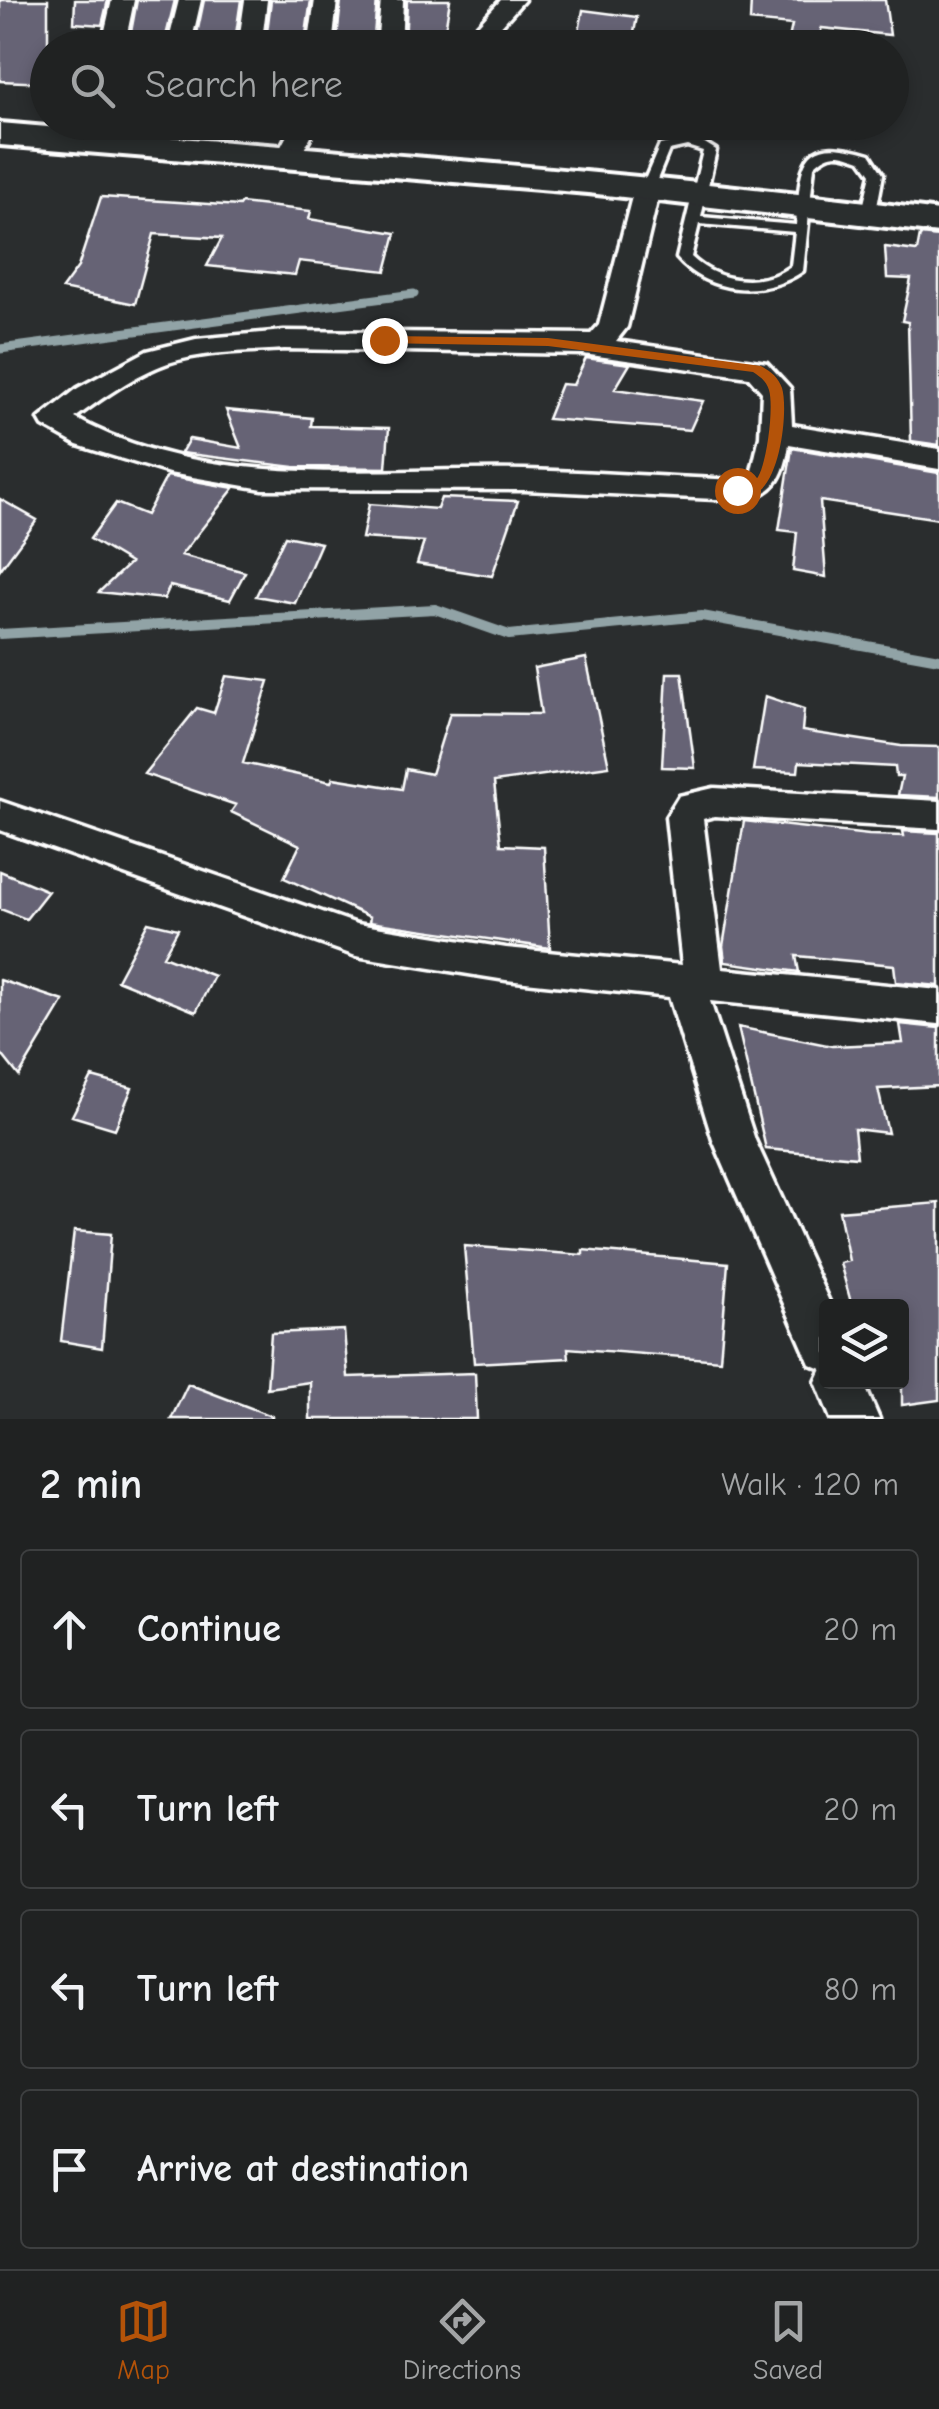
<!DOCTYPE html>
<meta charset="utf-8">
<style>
body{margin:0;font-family:"Comic Neue",sans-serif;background:#2d2f2f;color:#f1f3f6}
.controls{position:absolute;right:30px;bottom:30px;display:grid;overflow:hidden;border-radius:10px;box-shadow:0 5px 15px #0003}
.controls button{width:90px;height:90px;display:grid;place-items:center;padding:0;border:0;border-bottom:2px solid #3d3f40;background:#202222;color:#f1f3f6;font:50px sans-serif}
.stop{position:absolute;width:30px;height:30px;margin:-22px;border:8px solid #b45309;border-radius:50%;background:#fff}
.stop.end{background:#b45309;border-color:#fff;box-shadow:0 2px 10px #0008}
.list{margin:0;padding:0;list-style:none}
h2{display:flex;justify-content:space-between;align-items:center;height:130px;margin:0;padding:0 40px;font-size:42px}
h2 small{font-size:32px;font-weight:400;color:#a2a4a5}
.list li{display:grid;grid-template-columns:65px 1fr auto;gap:30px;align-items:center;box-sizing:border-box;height:160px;margin:0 20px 20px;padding:0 20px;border:2px solid #3d3f40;border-radius:10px}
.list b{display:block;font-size:38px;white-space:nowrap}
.list em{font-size:32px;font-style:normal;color:#a2a4a5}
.icon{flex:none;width:55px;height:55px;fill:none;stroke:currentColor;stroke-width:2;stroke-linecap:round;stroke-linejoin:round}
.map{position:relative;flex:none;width:939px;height:1419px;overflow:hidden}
.search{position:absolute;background:#202222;box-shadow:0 5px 15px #0003;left:30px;right:30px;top:30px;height:110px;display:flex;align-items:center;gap:25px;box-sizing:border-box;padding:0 35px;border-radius:55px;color:#a2a4a5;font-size:38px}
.sheet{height:850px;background:#202222}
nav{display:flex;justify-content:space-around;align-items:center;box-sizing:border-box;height:140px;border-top:2px solid #3d3f40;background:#202222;font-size:28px;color:#a2a4a5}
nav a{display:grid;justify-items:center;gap:5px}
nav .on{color:#b45309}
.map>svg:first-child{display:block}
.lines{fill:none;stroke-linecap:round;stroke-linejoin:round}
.stream-far1{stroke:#91a3a6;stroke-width:9}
.stream{stroke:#91a3a6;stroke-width:10}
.building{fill:#666375;stroke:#fff;stroke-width:2.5}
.lane-casing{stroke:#fff;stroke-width:7}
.street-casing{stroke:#fff;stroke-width:7}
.secondary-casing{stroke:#fff;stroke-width:8}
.lane{fill:#2a2d2e;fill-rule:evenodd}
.street{fill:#2a2d2e;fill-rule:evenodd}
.secondary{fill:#2a2d2e;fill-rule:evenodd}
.route{fill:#b45309}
</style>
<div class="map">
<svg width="939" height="1419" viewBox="0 0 939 1419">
<rect width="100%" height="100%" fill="#2a2d2e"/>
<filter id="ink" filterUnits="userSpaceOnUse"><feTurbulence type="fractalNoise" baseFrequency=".01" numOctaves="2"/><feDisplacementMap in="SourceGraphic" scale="20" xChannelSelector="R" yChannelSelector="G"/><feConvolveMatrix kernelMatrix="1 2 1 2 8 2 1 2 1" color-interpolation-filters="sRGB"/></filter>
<g filter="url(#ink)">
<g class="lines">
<path class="stream-far1" d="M0,349L414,294"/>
<path class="stream" d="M0,634L435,609L509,635L702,616L939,659"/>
</g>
<path class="building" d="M0,0H48V83L0,81Z
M75,0H108L102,25L74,23Z
M137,0H175L163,48H128Z
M204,0H241L234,48H194Z
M271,0H311L304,48H265Z
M341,0H377L373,48H336Z
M407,0H450L442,48H405Z
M751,0H885L890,35L821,28L822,48L788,43L792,25L750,21Z
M583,10L637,17L631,48H576Z
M101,197L239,206L241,203L311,211L309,219L396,233L386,271L299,261L295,275L207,266L222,238L154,234L135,304L62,289L78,267Z
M920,235L939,237V445L911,441L908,322L902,321L911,279L887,278L885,247L917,251Z
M586,358L630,364L615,389L703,401L690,430L547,419L561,384L573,385Z
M226,410L312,418L311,426L389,428L386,468L294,467L181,453L189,439L241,448Z
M792,448L939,473V519L820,501L826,577L793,571L797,532L779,530Z
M167,476L234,488L181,555L245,572L230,600L170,586L164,599L99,592L130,563L90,539L116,503L146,515Z
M441,498L518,501L492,576L417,564L424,542L362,538L369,504L437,509Z
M0,499L37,520L0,570Z
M285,536L321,543L295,603L256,596Z
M586,658L609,766L494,782L501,845L544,847L550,948L369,922L370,917L284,878L300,845L231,812L236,805L144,774L197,708L214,713L226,676L269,681L243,763L331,782L333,778L402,789L406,769L431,774L450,713L541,714L534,668Z
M667,673H682L695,768L662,767Z
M765,696L804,709L802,731L901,746L939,747V797L898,795L902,776H896L895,767L799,762L798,772L753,770Z
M744,821L869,835L904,836L903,831L939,833V986L896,982L894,965L796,956L799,972L725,962L723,946Z
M0,871L48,891L26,919L0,909Z
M148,922L178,929L163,956L214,976L196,1012L117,980Z
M0,980L64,1001L19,1076L0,1052Z
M900,1024L939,1028V1086L878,1089L888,1133L854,1129L857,1157L766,1149L738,1027L832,1046L903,1043Z
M92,1077L132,1088L115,1129L72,1116Z
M939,1203V1400L902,1405V1306H852L840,1263L849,1261L839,1211Z
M74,1231L111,1234L102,1348L61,1341Z
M464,1246L583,1255V1250L728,1263L720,1360L568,1348L569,1358L474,1363Z
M344,1330L348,1377L475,1373L477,1419H310V1382L267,1388L271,1333Z
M188,1384L272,1416V1419H171Z"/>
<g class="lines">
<defs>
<path id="lane" d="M687,139L703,142L716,150L701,217L796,225C802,165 797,132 870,154L883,174L876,212L869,216L862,212L871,174L861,160C841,153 831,149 814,166L803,271C765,298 708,294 677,258L703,151L687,146L669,150L652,192L647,193L641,189L660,145ZM699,224L795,232L791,266C761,288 718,283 691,257Z"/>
<path id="street" d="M112,0H134L124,48H101Z
M179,0H201L190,48H167Z
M245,0H267L261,48H238Z
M315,0H337L332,48H308Z
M381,0H403L401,48H377Z
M501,0H524L481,48H457Z
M294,122H318L297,163L288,166L275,158Z
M647,181L660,189L627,327L616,341L767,363L790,388L792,425L939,449V469L789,444C784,478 774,497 737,500L525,490L263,489L169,473L77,445L43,426L39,419L78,388L147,351L196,339L284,331L591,334L599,325L634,189ZM284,349L583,354L749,377L762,392L760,436L751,475L737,480C666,477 595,472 524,470C377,467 208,492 75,418C102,398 136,374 168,363C204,351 247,352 284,349Z
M714,788L939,801V829L714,816L703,819L722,969L939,990V1024L710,1001L755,1140L831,1306H826V1382H863L879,1419H831L816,1382L822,1369L810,1364L713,1140L669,997L506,980L356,956L0,830V801L357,924L506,948L682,965L666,817L679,796Z"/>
<path id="secondary" d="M0,123C313,150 627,170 939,211V233L588,193L0,145Z"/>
</defs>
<use href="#lane" class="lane-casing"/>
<use href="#street" class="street-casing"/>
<use href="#secondary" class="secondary-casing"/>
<use href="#lane" class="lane"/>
<use href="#street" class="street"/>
<use href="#secondary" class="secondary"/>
</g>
</g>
<path class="route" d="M384,336L548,338L761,366C771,372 778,377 782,388C790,415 776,523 730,490C738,484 752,486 758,477C767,462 774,407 769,390C766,380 760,377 753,372L548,346L379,343V337Z"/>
</svg>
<div class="controls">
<button><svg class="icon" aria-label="layers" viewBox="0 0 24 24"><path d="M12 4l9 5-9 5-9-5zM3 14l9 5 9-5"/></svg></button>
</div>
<div class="stop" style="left:737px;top:490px"></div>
<div class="stop end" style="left:384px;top:340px"></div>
<div class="search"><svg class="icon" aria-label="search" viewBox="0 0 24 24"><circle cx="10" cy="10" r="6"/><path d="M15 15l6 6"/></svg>Search here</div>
</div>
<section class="sheet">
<h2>2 min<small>Walk · 120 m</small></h2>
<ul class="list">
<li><svg class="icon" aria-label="ahead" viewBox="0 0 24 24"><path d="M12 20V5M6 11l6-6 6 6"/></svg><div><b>Continue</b></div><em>20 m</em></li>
<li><svg class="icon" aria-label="left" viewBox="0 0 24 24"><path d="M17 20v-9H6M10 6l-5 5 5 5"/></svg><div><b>Turn left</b></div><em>20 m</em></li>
<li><svg class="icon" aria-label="left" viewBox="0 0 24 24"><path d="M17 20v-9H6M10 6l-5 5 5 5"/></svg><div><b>Turn left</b></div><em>80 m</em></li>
<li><svg class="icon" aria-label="arrive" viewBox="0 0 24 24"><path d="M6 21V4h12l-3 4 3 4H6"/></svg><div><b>Arrive at destination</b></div></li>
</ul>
</section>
<nav>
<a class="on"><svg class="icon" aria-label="map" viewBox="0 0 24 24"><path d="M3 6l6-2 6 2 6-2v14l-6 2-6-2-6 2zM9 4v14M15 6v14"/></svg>Map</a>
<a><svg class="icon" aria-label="directions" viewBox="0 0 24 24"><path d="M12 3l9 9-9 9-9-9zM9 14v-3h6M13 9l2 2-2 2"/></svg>Directions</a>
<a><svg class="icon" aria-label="saved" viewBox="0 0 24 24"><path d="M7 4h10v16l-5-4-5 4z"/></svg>Saved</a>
</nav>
